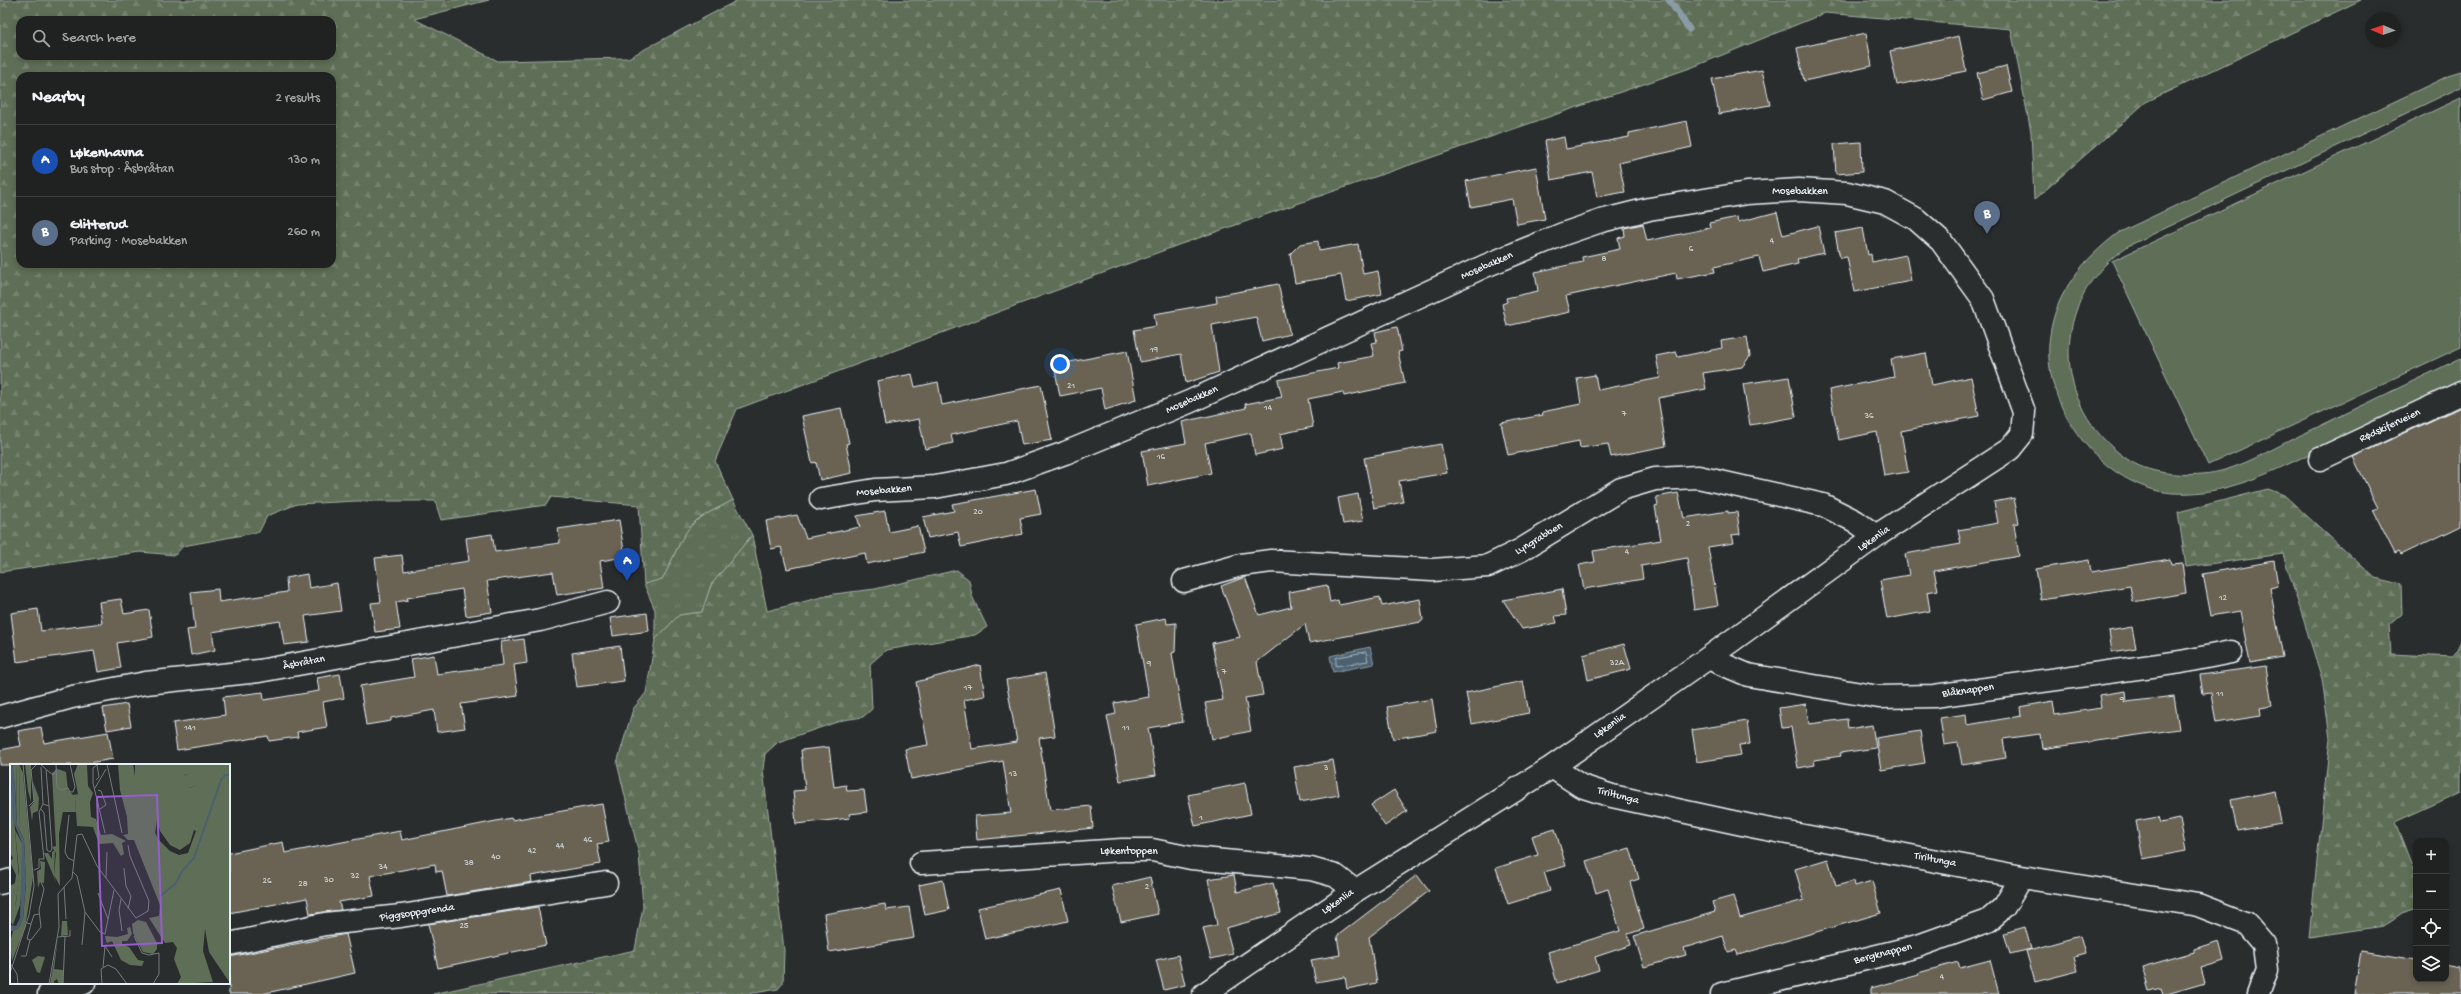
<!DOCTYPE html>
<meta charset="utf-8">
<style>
body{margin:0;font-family:"Gochi Hand",sans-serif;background:#2d2f2f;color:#f1f3f6}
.controls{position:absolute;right:12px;bottom:12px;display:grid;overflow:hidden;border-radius:8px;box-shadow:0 2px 6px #0003}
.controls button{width:36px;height:36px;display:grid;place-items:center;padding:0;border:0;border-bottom:1px solid #3d3f40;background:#202222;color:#f1f3f6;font:20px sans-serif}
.compass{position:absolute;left:2365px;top:12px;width:36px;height:36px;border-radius:50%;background:#202222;box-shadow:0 2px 6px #0003;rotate:272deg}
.you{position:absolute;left:1060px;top:364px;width:14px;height:14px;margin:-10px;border:3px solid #fff;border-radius:50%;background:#1a73e8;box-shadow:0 0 0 6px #1a73e833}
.badge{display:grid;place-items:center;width:26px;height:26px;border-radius:50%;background:#1a73e8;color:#fff;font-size:13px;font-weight:700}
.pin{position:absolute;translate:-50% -33px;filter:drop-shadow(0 1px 2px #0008)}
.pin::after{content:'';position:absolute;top:21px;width:14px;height:12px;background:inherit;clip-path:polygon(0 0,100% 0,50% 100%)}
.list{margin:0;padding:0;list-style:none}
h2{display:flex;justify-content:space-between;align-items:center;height:52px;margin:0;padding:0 16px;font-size:17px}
h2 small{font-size:13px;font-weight:400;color:#a2a4a5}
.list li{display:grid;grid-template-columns:26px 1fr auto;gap:12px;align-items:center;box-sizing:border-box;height:72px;padding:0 16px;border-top:1px solid #3d3f40}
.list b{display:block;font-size:15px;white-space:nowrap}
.list p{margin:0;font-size:13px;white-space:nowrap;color:#a2a4a5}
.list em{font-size:13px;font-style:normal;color:#a2a4a5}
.icon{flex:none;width:22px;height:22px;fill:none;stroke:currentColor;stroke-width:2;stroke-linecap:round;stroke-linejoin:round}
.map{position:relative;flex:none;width:2461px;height:994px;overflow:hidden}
.search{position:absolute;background:#202222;box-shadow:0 2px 6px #0003;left:16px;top:16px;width:320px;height:44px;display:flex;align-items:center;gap:10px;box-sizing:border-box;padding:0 14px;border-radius:12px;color:#a2a4a5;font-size:15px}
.panel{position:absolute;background:#202222;box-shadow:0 2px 6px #0003;left:16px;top:72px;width:320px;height:196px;border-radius:12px}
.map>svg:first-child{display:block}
.grass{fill:url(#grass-tufts);stroke:#a4b0a7}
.forest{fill:url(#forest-firs);stroke:#a4b0a7;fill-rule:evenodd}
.green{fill:#5f6e56;stroke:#a4b0a7}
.water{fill:url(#water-ripples);stroke:#8a9ba6}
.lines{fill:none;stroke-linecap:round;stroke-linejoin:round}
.shore{stroke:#a9b7c1;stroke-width:1}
.stream{stroke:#8a9ba6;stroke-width:7}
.building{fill:#6b6353;stroke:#e8f1f8}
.minor-casing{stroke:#e8f1f8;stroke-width:25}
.minor{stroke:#2a2d2e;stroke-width:22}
.labels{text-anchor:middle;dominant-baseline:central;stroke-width:3;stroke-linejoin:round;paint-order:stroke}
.number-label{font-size:9px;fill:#c9cecf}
.street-label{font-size:11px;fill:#e8f1f8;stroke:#2a2d2e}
.inset-river{fill:none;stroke:#4b616f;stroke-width:2}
.inset-road{fill:none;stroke:#767b7f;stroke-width:1}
.view{fill:#965dcd;fill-opacity:0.15;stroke:#965dcd;stroke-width:2}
.inset-edge{fill:none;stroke:#e8f1f8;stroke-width:2}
</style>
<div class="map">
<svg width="2461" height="994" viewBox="0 0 2461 994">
<defs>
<pattern id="grass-tufts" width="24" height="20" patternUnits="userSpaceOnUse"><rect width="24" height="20" fill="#5f6e56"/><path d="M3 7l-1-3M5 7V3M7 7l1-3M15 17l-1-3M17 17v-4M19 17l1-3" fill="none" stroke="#76836f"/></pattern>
<pattern id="forest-firs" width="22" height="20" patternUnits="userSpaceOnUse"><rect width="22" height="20" fill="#5f6e56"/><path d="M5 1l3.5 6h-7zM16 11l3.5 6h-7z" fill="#76836f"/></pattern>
<pattern id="water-ripples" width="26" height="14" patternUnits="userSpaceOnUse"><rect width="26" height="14" fill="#4b616f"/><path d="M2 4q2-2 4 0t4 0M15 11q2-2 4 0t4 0" fill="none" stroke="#657884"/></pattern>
</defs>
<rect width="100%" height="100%" fill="#2a2d2e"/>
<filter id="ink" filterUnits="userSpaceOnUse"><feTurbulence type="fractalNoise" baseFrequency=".025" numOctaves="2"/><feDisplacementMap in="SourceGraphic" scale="8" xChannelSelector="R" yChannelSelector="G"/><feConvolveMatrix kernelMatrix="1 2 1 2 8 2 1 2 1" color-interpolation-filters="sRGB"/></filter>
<g filter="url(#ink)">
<path class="grass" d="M733,500L752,535L711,585L702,612L679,615L655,640V610L644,584L662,579C673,562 680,533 697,520C708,512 721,507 733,500Z"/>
<path class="forest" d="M0,0H489L414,19L498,61L628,58L738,0H2361L2146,102L2034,200L2031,132L2011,29L1825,13L1693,67L1181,244L737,409L715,461L733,500C721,507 708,512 697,520C680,533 673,562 662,579L644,584L639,505L551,497L546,505L441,520L435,501H357L297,504L267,516L259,532L183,546L175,555L140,552L0,572ZM20,20H332V56H20ZM20,76H332V264H20Z
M2268,489L2284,495L2375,578L2401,584L2402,614L2389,625L2391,654L2453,657L2461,641V792L2395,822L2416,876V908L2402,913L2383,926L2309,937L2330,738L2322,679L2283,554L2186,567L2178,512Z
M752,535L767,611L834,594L875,589L957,570L969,580L972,596L987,627L975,635L886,650L870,664L872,709L863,717L843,720L778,742L765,754L763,769L784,950L783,983L778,989L748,994H433L635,950L643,907L639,854L617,763L633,709L646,693L655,640L679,615L702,612L711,585Z"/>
<path class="green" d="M2461,72V87L2128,246C2049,298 2050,406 2127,459C2146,473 2179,476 2202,474C2236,472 2269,450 2299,436C2353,410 2407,384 2461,358V381C2420,401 2379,420 2338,440C2287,464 2232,497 2173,493C2102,488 2039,405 2050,335C2056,291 2084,259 2118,233L2448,76Z
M2461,98V347L2208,465L2112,261Z"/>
<path class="water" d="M1370,647L1374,664L1333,672L1330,656Z"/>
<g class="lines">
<path class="shore" d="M1366,652L1368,661L1336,666V658Z"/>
<path class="stream" d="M1669,0L1689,29"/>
</g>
<path class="building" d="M1866,33L1872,66L1804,81L1797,48Z
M1959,36L1966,71L1897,85L1890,51Z
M2006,66L2012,92L1983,100L1977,73Z
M1762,70L1770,105L1719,114L1712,79Z
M1687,121L1692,147L1619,163L1625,192L1597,197L1592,172L1551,180L1545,141L1564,137L1566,149L1629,137V133Z
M1861,142L1862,172L1836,174L1834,144Z
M1536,167L1545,219L1517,224L1512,199L1471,207L1466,181Z
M1777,212L1783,235L1818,226L1824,253L1797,259L1798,264L1763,272L1759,257L1714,267L1715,272L1677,279L1676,273L1566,296L1570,312L1507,326L1502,304L1507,302L1506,298L1538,291L1535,272L1583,262L1582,257L1620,249L1618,238L1625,236L1624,228L1643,224L1647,241L1710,228L1709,223L1737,217L1738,222Z
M1863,228L1868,255L1871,254L1872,262L1906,255L1911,281L1854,292L1847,257L1840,258L1835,233Z
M1318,241L1319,251L1358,244L1363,274L1378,271L1382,294L1346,301L1341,275L1295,283L1290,254L1300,244Z
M1278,284L1290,334L1262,341L1256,317L1212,325L1219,372L1186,383L1181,354L1140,362L1134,330L1156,326L1154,314L1217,303L1216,296Z
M1397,327L1402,351L1398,352L1405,383L1344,396L1343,392L1308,399L1313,427L1280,434L1283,449L1255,455L1251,433L1205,443L1211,473L1148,486L1142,451L1186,443L1182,422L1246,408L1245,404L1282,397L1278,380L1338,368L1337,363L1374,356L1371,343L1377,342L1375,332Z
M1747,337L1750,356L1742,367L1703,373L1706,389L1658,398L1666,446L1611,457L1608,444L1580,448L1579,441L1508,455L1501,423L1543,415L1542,412L1581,404L1577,378L1595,375L1598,390L1660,378L1656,356L1676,352L1678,357L1722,348L1721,341Z
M1127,351L1136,400L1105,410L1101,388L1060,396L1054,365Z
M1926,353L1932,385L1971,377L1979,416L1901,431L1908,472L1884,476L1877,432L1839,440L1829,390L1894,377L1891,359Z
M912,374L915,387L938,382L942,405L1041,385L1052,440L1022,445L1017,421L951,435L953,443L925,449L919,419L885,425L877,381Z
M1789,377L1796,417L1750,425L1743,384Z
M2461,407V526L2401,555L2399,552L2395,554L2373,510L2378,508L2353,457Z
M841,408L849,443L846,444L852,473L820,480L816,462L812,463L802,416Z
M1441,444L1447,473L1399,481L1403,502L1374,508L1364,458Z
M1036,489L1041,514L1020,518L1023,534L961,547L958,532L928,538L923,517L954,511L952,504Z
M1678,493L1684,518L1728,511V513L1737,512L1740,534L1732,535L1734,543L1708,547L1718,606L1694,610L1687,558L1641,566L1643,579L1584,589L1579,565L1595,562L1593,551L1661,540L1655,506L1658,505L1656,497Z
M1358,494L1363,521L1343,524L1338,498Z
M2014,498L2019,523L2014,524L2019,556L1934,571L1938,590L1927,592L1930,611L1887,619L1880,580L1909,575L1905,554L1961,544L1958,530L1998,523L1994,502Z
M885,511L889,532L918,526L924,552L867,564L865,553L787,569L781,547L771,549L766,521L797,515L806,538L860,527L857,516Z
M619,520L625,557L600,561L604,588L557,595L553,572L487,581L492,612L466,616L462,589L407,598L408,600L396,602L400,629L375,632L371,603L381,602L375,558L402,555L404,571L469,561L466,538L492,534L495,552L560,543L558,529Z
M2170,559L2171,564L2182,563L2186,593L2133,602L2130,586L2041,600L2036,569L2089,560L2091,572Z
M2274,561L2278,586L2270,588L2283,657L2250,663L2240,611L2211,616L2203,574Z
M307,574L309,588L337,583L341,611L305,616L309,642L284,645L280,621L212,632L215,650L191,655L187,630L195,629L191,592L218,589L219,602L287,592L286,578Z
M1245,577L1259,615L1291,607L1289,592L1327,585L1330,602L1338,600L1339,605L1380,597L1382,606L1420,599L1423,620L1421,622L1309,643L1305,624L1257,662L1263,695L1245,698L1251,731L1212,739L1205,703L1223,700L1212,643L1240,637L1221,586Z
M1562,589L1566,615L1555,616L1557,623L1522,629L1503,600Z
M121,599L124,614L149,610L153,637L117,643L121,668L98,672L94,651L17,662L11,613L38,609L41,631L102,623L99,602Z
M647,613L649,631L613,636L610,618Z
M1166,618L1167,624L1176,623L1175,652L1172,653L1183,722L1148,728L1156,775L1120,781L1107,716L1116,714L1114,703L1149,697L1136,624Z
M2132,627L2136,648L2112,652L2109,631Z
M524,639L527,663L514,665L518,696L461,704L465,728L437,732L434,710L391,718V721L366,725L360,686L414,677L411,659L434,655L437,674L503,665L501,642Z
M1624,644L1631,669L1588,680L1583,655Z
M620,646L624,681L577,687L572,653Z
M980,665L985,696L964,700L972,749L1017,742L1006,680L1045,673L1055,736L1039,738L1050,810L1091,806L1093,828L977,840L975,816L1011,813L1003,761L911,779L905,749L928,745L916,682Z
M2266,666L2272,706L2260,708L2261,716L2216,723L2211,693L2203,694L2200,675Z
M340,674L344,698L323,702L327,727L297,732L298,737L269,741L268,736L177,750L173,723L225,715L223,697L263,692L264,700L319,691L317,678Z
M1523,681L1529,713L1472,724L1466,693Z
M2126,691L2127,702L2174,696L2179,729L2042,749L2040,734L2003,739L2006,758L1962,765L1958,743L1944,745L1940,718L1966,714L1967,725L2021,716L2020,707L2053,701L2055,715L2101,708L2099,695Z
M1432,699L1437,731L1393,739L1387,707Z
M127,704L131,726L107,730L103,708Z
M1806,704L1809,724L1847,719L1848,729L1872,725L1876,748L1840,753L1841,756L1814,760L1815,765L1798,768L1791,727L1782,728L1779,708Z
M1747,721L1750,744L1739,745L1741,755L1697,762L1692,730Z
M41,727L44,743L108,732L113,759L77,765H0V750L21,746L18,731Z
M1920,731L1925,763L1881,770L1876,738Z
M829,747L834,787L846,785L847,791L864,790L867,812L849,814L850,818L796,824L793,791L805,790L801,750Z
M1333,760L1339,795L1300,802L1294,767Z
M1245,783L1251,814L1195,826L1188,795Z
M1394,790L1407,811L1385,826L1371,805Z
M2275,791L2281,823L2237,831L2231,800Z
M602,804L609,842L597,844L601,864L531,876L532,882L447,896L442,871L436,872L435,864L370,876L374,896L339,902L341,910L310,914L307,898L229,913V853L283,842L285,853L400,831L402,840L511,818L512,820Z
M2158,817L2160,823L2180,819L2186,851L2143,859L2136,821Z
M1555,829L1566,866L1544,872L1550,891L1508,904L1496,868L1538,855L1532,836Z
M1630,848L1639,879L1630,882L1644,929L1628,934L1631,945L1595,957L1599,970L1557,983L1548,952L1620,931L1608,889L1596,893L1586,861Z
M1828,859L1836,886L1854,881L1855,886L1872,881L1881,913L1738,955L1736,950L1728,952L1723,936L1684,948L1686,955L1644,967L1634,936L1715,912L1712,902L1733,896L1740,918L1804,900L1795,869Z
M1234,875L1237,892L1273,883L1281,913L1226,928L1233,954L1211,959L1203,928L1217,925L1208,879Z
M1417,875L1429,891L1369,937L1377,983L1347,989L1345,977L1316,982L1311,960L1340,955L1337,936Z
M1150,877L1158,914L1121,922L1112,886Z
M943,880L949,910L925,915L919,885Z
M1061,890L1068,921L985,939L978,908Z
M885,904L886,910L909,907L914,938L829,952L824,914Z
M538,907L546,945L438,968L428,924Z
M2025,927L2031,949L2010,954L2004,933Z
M346,934L355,973L262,994H229V957Z
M2080,936L2085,954L2074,957L2078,971L2035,982L2026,951Z
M2219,941L2224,961L2201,968L2205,983L2167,994H2163L2161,988L2149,991L2142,967L2194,952V949Z
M2361,951L2416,960V979H2446V965L2461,968V994H2354Z
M1178,955L1185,985L1164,990L1156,960Z
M1990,960L1999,994H1871V988L1919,975L1918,973L1958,962L1960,968Z"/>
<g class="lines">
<defs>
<path id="minor" d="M2320,459L2461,393
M821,499L875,490L935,487L1006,474L1065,453L1189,402L1485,266L1563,234L1601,221L1649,209L1747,193L1799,190L1847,193L1885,202L1916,219L1941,241L1983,299L2024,412L2022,434L2010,449L1876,536L1708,658L1552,767L1355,891L1204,994
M1184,581L1241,565L1271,561L1432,570L1488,566L1521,550L1621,489L1655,479L1698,477L1823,505L1855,521L1876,536
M1708,658L1748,675L1879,697L1934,696L2181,662L2231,652
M0,717L72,697L146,683L259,671L540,620L608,602
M1552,767L1581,786L1612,796L1756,827L2022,877L2198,905L2247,924L2264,944L2267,970L2258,994
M921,863L1122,850H1152L1191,858L1311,869L1336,876L1355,891
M0,883L11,880
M229,944L325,924L401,916L606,883
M49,994L84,983
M1722,994L1918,946L1988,921L2004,907L2022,877"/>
</defs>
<use href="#minor" class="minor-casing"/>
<use href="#minor" class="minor"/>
</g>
</g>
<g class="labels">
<g class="number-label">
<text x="1772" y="241">4</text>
<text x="1691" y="249">6</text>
<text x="1604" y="259">8</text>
<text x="1154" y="350">19</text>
<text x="1071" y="386">21</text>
<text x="1268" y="408">14</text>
<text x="1624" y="414">7</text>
<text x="1869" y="416">36</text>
<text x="1161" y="457">16</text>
<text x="978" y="512">20</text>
<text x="1688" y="524">2</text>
<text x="1627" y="552">4</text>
<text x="2223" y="598">12</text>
<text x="1617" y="663">32A</text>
<text x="1149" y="664">9</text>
<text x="1224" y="672">7</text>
<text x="968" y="688">17</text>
<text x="2220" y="694">11</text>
<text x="2122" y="700">9</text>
<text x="190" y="728">141</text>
<text x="1126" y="728">11</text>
<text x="1326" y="768">3</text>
<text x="1013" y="774">13</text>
<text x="1201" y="818">1</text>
<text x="588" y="840">46</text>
<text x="560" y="846">44</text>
<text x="532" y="851">42</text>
<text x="496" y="857">40</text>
<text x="469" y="863">38</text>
<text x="383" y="867">34</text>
<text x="355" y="876">32</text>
<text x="329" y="880">30</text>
<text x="267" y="881">26</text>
<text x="303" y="884">28</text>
<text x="1147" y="887">2</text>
<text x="464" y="926">25</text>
<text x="1942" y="977">4</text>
</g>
<g class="street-label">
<text x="1800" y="192">Mosebakken</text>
<text transform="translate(1487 266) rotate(-24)">Mosebakken</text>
<text transform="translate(1192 400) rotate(-24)">Mosebakken</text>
<text transform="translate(2390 426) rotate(-25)">Rødskiferveien</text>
<text transform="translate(884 491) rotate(-5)">Mosebakken</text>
<text transform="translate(1539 539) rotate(-31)">Lyngrabben</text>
<text transform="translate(1874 539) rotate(-35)">Løkenlia</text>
<text transform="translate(304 663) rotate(-11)">Åsbråtan</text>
<text transform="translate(1968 691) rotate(-8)">Blåknappen</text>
<text transform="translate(1610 726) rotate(-35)">Løkenlia</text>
<text transform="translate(1618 796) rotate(15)">Tiriltunga</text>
<text x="1129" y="852">Løkentoppen</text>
<text transform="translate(1935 860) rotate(11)">Tiriltunga</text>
<text transform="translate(1338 902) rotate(-35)">Løkenlia</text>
<text transform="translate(417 913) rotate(-8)">Piggsoppgrenda</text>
<text transform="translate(1883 954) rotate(-14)">Bergknappen</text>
</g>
</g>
<g transform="translate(10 764)">
<rect width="220" height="220" fill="#2a2d2e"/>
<path d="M6,0H9L10,67L7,61ZM53,47L49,70L50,122L44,111L46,89L42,83L46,82L44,48ZM5,66L12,79V120L10,141L3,161L0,157L6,139L9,108ZM48,174L44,205L53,206V220H49L47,215L44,217V220H40ZM28,192L35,193L30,209L27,208L22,196Z" fill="#5f6e56"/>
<path d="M2,0H6L7,61L5,23ZM9,0L13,9L23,113L15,164L2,197L0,179L3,167L8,164L13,155L16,119L14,76L10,67ZM15,0H21V38L18,27ZM68,0H77L78,22L83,29L80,38L81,53L86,55L91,71L102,70L116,77L112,79L114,90L111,92L103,79L89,80L83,63L67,62L65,34L68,30L64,10ZM108,0H123L125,12V0H220V219L199,188L195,165L193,187L203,218L167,220L171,213L164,195L167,184L163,178L155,179L139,154L149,152L150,141L124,76H118L113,71L118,70L117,53L110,26ZM185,9L186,21L180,24L174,11ZM147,56L150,67L160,81L170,86L180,79L184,66L186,67L178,89L169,91L160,87L149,76L145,69ZM0,6L9,114L5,145L0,157V122L5,119L6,111L0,98L3,94L0,89ZM23,18L29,34L28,47L23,49L22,57L20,43L24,38ZM45,86L44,111L46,118L34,89H38L42,95V88ZM30,97L35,98L34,119L30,118L28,124L27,107L31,105ZM120,163L122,170L117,177H112V180L119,183L128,196L134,197L132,202L120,201L111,196L102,177L97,179L96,177L95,172L107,173L118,170L117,164Z" fill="#5f6e56" fill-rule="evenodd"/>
<path d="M188,7L186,21L180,24L172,12Z" fill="#5f6e56"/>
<path d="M48,5L56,8L58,26L63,31L68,30L65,34L66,48H44L42,9ZM128,156L136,158L147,179V185L143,190L133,188L123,169L122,160ZM52,157H57L58,171L51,172Z" fill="#5f6e56"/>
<path d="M0,0H2L4,9L7,61L14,76L16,117L13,155L8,164L3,167H0V161L6,162L10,154L12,79L3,56Z" fill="#4b616f"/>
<path class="inset-river" d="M149,133L166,119L172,107L184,94L211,16L215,11H220"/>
<path class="inset-road" d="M30,0L36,5L39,42L33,40L31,3M46,0L47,23L51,26L58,24L60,28H63L65,23L60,0M97,0L112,69M37,6L43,11L47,4M86,16L89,13L87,1L83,4V19L95,69M85,24L96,5M88,26L91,27L96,41L90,45M19,42L24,37L21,6L27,0M31,45L34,49L37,86L40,88L42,85L39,42M59,51L55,88L58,94L64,97M114,104L116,122L121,132L118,145M24,106L29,104V95H34L29,48L33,40M63,108L67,112L75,148L72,181M96,114L97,88M54,123L56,155M88,129L98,155M111,135L109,146L112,167M75,148L90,168L95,170L104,126M17,159L21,160L17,175L21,176L31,163L29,146L34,125L31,118M21,160L24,151L29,150M124,172L132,189L139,191L149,189V210L143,220M48,173L60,172V166M11,192H16L20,176M0,199L7,210L8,220M93,203L95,182L102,193M0,209L19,151L24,122L13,0M39,220L49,163L48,130L62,114L67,71L72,70L87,102L126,154L138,147L139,137L120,92L118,81M53,220L55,172M92,220L91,205L98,201L106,205L117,220"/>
<path class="view" d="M147,31L152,179L92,182L87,33Z"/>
<rect width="220" height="220" class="inset-edge"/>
</g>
</svg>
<div class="controls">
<button>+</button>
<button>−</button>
<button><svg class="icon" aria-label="locate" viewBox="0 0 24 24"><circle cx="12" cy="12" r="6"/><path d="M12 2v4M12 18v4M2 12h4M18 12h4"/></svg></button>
<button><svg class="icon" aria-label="layers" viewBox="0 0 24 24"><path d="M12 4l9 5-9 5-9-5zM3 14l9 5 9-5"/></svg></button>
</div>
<svg class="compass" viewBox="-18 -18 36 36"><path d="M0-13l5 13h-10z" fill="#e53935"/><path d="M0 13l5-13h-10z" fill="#a2a4a5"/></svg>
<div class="you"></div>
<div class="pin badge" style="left:627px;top:581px;background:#1a4fb4">A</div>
<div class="pin badge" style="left:1987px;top:234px;background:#5c6f8a">B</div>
<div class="search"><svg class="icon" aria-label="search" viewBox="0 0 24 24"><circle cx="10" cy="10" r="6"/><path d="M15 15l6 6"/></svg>Search here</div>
<section class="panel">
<h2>Nearby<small>2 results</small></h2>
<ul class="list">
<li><span class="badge" style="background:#1a4fb4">A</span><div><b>Løkenhavna</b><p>Bus stop · Åsbråtan</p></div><em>130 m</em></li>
<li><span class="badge" style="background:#5c6f8a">B</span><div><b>Glitterud</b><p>Parking · Mosebakken</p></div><em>260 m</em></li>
</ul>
</section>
</div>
